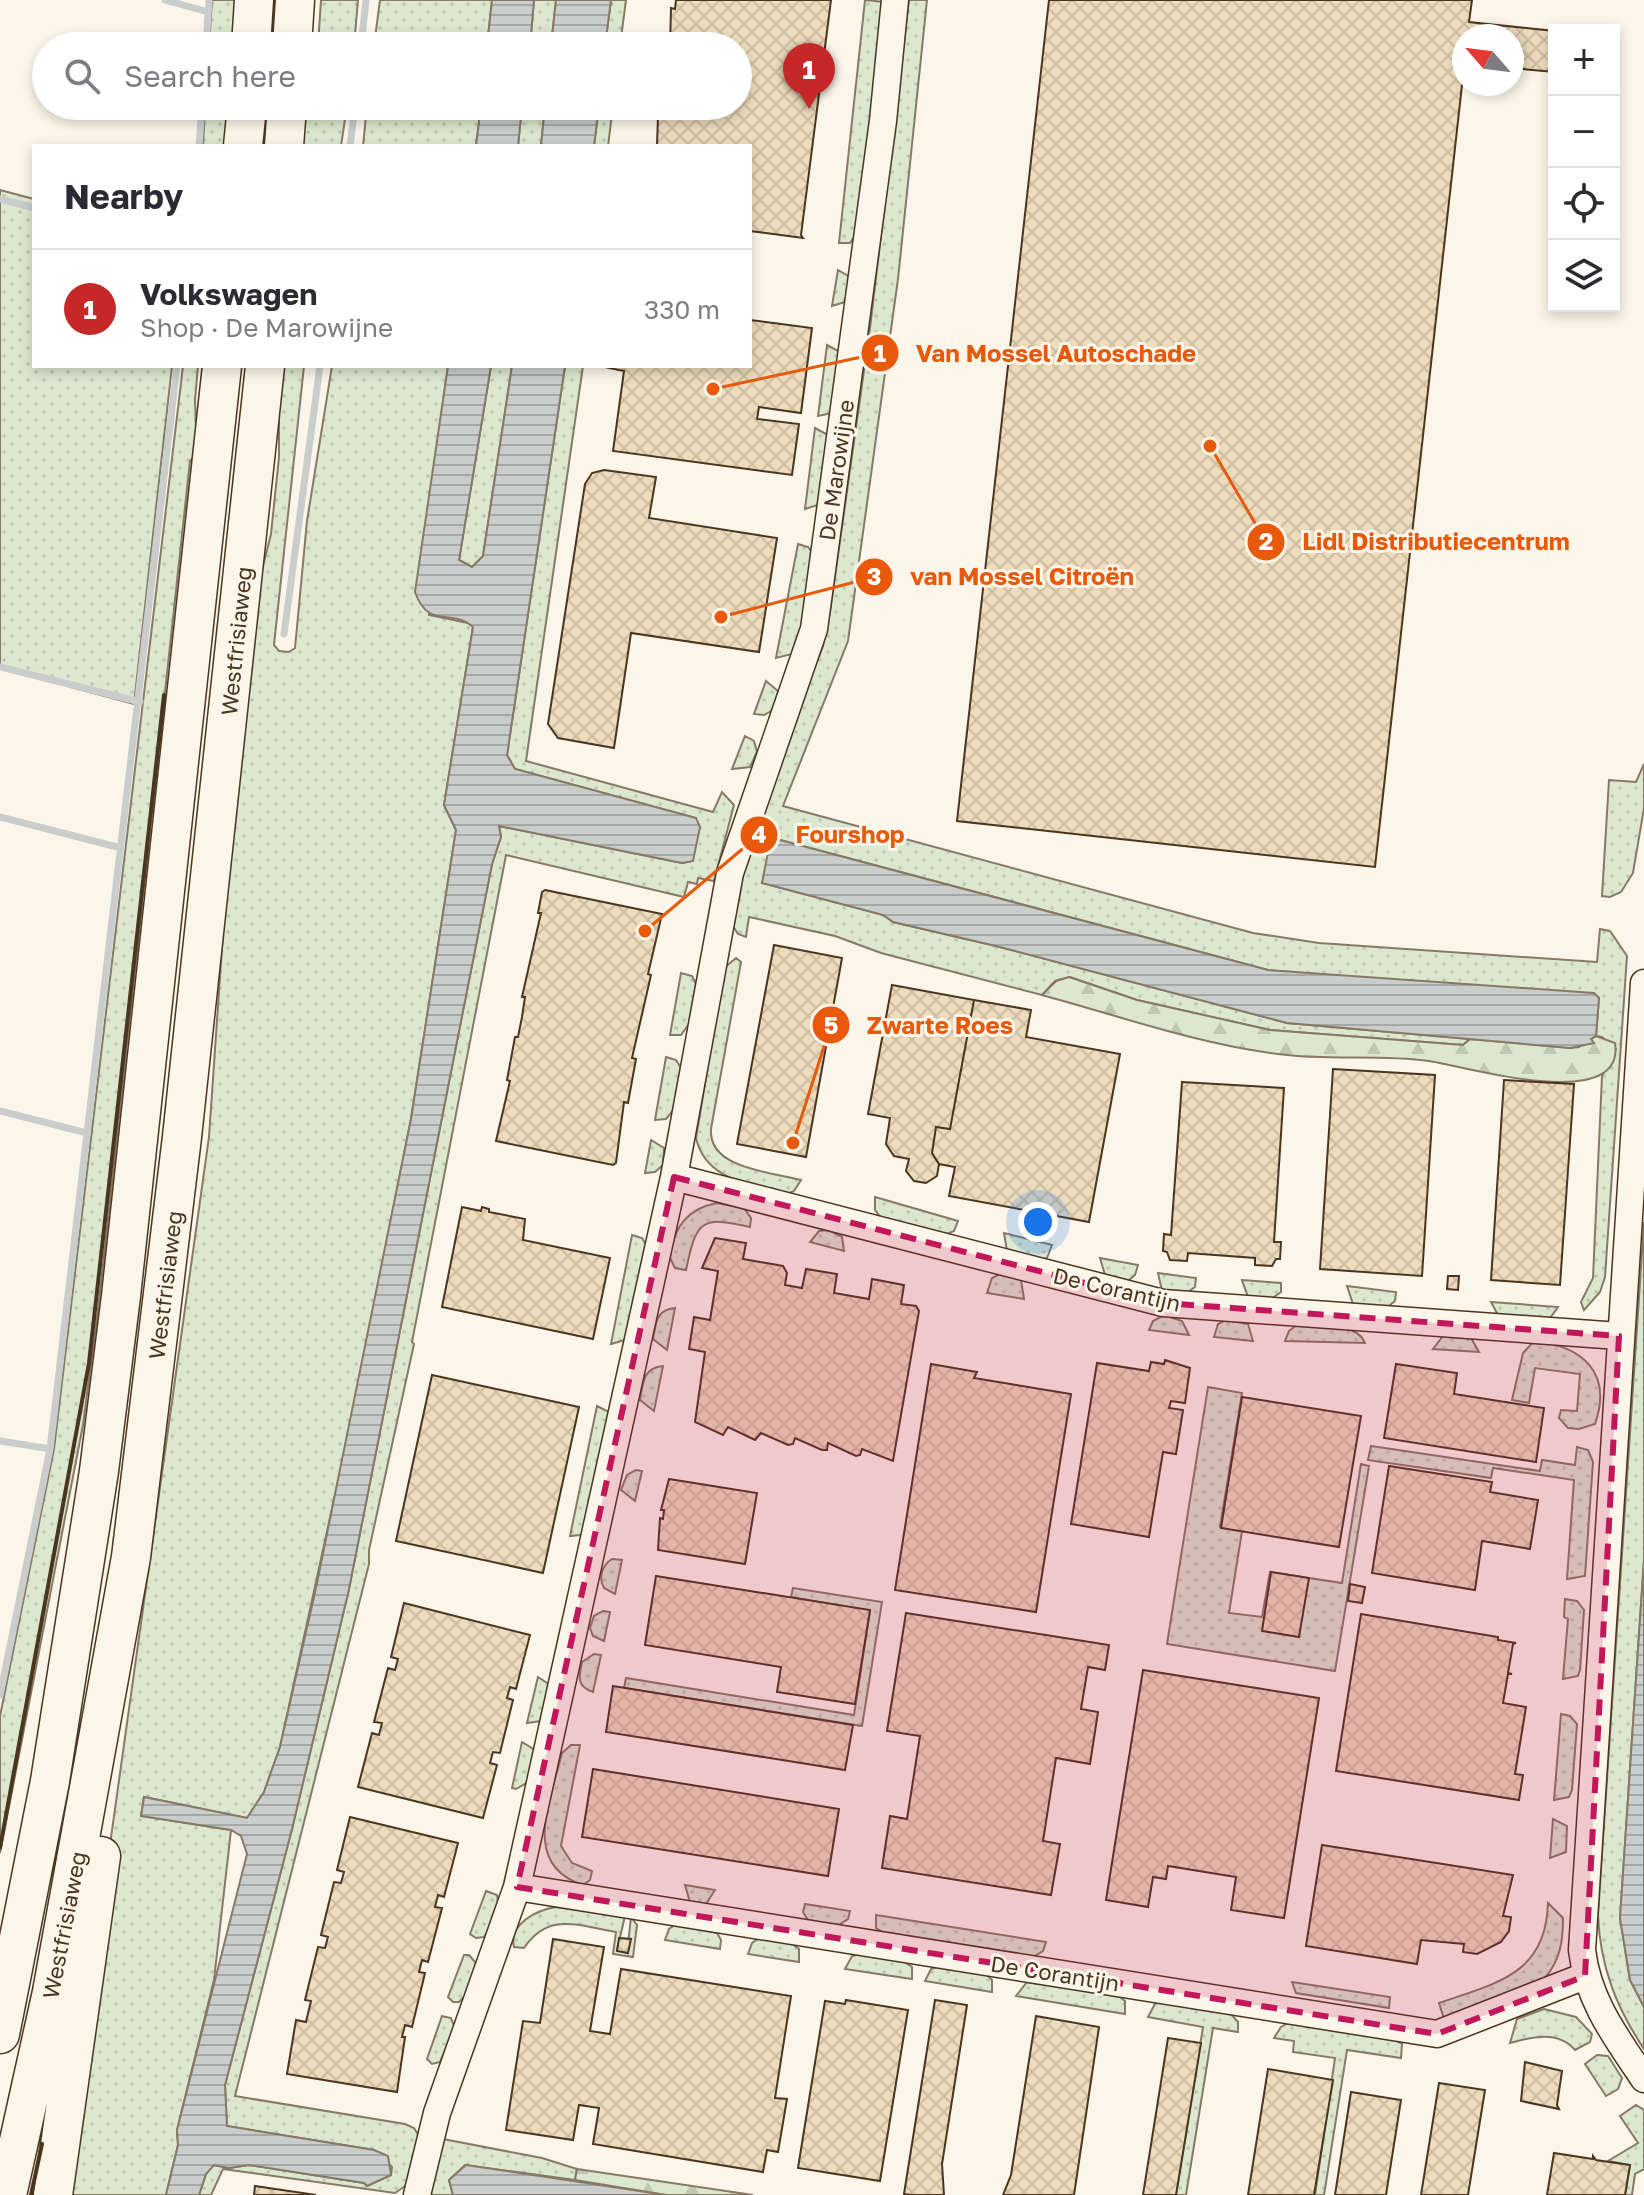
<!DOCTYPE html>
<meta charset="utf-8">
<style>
body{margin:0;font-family:"Golos Text",sans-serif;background:#f7f7f7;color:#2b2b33}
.controls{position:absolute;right:24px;top:24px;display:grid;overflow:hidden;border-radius:0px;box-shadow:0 4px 12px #0003}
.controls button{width:72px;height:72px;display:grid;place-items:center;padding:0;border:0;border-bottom:2px solid #e1e1e2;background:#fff;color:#2b2b33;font:40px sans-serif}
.compass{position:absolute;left:1452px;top:24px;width:72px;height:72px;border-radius:50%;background:#fff;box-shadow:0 4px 12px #0003;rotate:298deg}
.you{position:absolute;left:1038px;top:1222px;width:28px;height:28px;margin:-20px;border:6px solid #fff;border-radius:50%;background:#1a73e8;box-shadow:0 0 0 12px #1a73e833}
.badge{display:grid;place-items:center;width:52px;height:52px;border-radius:50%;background:#c62828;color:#fff;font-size:26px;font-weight:700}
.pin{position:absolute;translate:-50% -66px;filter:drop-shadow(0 2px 4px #0008)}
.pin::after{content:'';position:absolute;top:42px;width:28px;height:24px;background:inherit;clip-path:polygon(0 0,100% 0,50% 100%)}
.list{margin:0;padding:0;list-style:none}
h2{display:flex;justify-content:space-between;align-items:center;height:104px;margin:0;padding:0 32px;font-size:34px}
h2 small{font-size:26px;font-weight:400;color:#7c7c81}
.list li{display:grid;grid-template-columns:52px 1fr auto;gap:24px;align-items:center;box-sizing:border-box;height:120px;padding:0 32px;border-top:2px solid #e1e1e2}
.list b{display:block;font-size:30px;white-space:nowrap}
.list p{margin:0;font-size:26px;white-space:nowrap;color:#7c7c81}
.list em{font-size:26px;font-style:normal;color:#7c7c81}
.icon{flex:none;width:44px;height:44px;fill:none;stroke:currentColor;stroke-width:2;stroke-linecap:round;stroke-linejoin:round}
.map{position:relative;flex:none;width:1644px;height:2195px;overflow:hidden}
.search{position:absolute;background:#fff;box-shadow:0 4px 12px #0003;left:32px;top:32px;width:720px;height:88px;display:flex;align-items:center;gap:20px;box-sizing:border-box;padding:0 28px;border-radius:44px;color:#7c7c81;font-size:30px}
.panel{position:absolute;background:#fff;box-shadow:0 4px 12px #0003;left:32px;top:144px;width:720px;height:224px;border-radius:0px}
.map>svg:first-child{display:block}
.green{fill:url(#green-dots);stroke:#887966;stroke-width:2}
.forest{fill:url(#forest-firs);stroke:#887966;stroke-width:2}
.water{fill:url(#water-rules);stroke:#887966;stroke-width:2}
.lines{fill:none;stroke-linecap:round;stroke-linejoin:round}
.stream{stroke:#c9cecd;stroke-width:7}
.building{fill:url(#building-cross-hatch);stroke:#4a3520;stroke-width:2}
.minor-casing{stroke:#4a3520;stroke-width:29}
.highway-casing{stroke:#4a3520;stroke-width:41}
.minor{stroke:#fbf6e9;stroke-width:26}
.highway{stroke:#fbf6e9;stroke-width:38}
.wall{stroke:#4a3520;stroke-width:4}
.marked{fill:#c2185b;fill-opacity:0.2;stroke:#c2185b;stroke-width:6;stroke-dasharray:16 10;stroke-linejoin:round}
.labels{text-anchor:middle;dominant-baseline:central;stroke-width:6;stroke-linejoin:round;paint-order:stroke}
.street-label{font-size:22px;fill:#4a3520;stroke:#fbf6e9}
.leader{fill:none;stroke:#e8590c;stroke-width:3}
.callout-dot{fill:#e8590c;stroke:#fbf6e9;stroke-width:3}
.mark-label{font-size:24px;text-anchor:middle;font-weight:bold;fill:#fff}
.callout-label{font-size:24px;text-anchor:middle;font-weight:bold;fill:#e8590c;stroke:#fbf6e9;stroke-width:6;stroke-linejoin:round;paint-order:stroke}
</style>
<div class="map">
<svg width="1644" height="2195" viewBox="0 0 1644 2195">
<defs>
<pattern id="green-dots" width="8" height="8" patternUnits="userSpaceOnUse" patternTransform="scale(2)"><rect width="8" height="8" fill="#dce7d0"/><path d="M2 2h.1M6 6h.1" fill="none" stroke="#bec7b2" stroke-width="1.8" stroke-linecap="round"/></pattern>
<pattern id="forest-firs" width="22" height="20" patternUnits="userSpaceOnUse" patternTransform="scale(2)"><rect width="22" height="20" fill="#dce7d0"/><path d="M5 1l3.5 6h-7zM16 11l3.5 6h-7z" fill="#bec7b2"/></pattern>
<pattern id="water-rules" width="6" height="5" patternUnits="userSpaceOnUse" patternTransform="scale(2)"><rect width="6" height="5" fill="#c9cecd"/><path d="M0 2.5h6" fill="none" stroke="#a5a8a6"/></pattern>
<pattern id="building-cross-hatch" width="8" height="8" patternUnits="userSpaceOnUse" patternTransform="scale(2)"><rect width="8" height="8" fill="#ecdcbc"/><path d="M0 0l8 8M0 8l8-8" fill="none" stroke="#ccbda1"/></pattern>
</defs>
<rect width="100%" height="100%" fill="#fbf6e9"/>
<path class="green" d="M212,0H239L236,46H209Z
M321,0H358L354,46H318Z
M380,0H492L487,46H374Z
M534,0H556L551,46H530Z
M611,0H626L620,46H605Z
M865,0L884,2L857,233L850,243H839Z
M909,0H927L898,279L848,641L783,806L1253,933L1319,943L1597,962L1600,929L1610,931L1627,956L1605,1277L1600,1292L1584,1310L1581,1302L1593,1278L1602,1076L1616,1049L1602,1037L1596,1036L1599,998L1268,970L780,840L762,883L884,915L893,922L996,946L1287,1023L1470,1039L1463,1045L1270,1030L1137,1000L1070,977L1055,981L1042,995L881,953L835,936L749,917L746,937L738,934L731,923L748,838L823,646L830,612L870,328Z
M205,106H231L227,146H203Z
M304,106H347L341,146H300Z
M367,106H481L476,146H363Z
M522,106H545L541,146H518Z
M599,106H613L608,146H594Z
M0,190L34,199V366H172L134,704L0,668Z
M838,270L850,277L848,301L832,306Z
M827,345L840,352L832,413L818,416Z
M183,366H198L195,400L197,454L190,461L99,1302L83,1425L0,1853V1716L54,1449Z
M279,366H304L274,645L279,651L289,652L295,648L307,521L332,366H448L436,453L429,615L468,623L473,627L444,805L456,830L411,1119L355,1403L280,1747L264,1792L247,1818L144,1797L141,1816L231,1830L214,1980L177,2130L178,2145L166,2195H61L209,1137L232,802L253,606L271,534L279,457Z
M491,366H512L483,556L472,567L459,560Z
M565,366H583L526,761L713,812L722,792L734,805L714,881L698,878L697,884L688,882L684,897L506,855L412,1342L414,1344L369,1550V1564L235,2096L405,2124L414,2128L419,2136L408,2184L395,2193L223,2169L211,2195H199L206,2174L213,2165L229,2168L249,2165L364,2183L367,2186L391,2175L392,2167L374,2150L227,2126L225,2085L292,1829L349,1589L492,864L501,837L499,826L682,863L693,861L696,818L515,769L507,755Z
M815,428L828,435L821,504L805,509Z
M798,544L808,547L814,555L804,622L792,654L776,658Z
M766,681L778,691L773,710L764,715L754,714Z
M745,736L754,741L757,752L750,767L732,769Z
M1644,764V808L1633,873L1621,892L1610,897L1602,896L1609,780L1636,782Z
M736,958L741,962L711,1129C708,1169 772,1172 801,1180L794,1191L787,1194C751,1184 706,1181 696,1138L724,968Z
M681,973L692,976L696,984L689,1024L681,1035H670Z
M666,1057L676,1060L681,1068L674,1109L666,1119L655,1120Z
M651,1140L664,1148L663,1165L655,1172L645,1173Z
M875,1197L958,1221L954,1231L947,1234L881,1218L875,1210Z
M717,1203L744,1208L751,1218L750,1227C700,1215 696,1222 686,1270L675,1268L669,1256C675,1227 686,1209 717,1203Z
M1644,1222V1560L1620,1918L1630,1980L1644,2007V2049C1616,2007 1600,1966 1598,1915Z
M829,1230L842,1237L844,1251L810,1242L819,1231Z
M1004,1233L1052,1245L1047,1258L1039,1260L1007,1251Z
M632,1235L642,1238L647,1246L625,1340L611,1344Z
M1100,1258L1138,1265L1135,1275L1128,1281L1105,1275Z
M1158,1273L1196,1278L1195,1287L1185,1294L1162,1291Z
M1000,1274L1021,1280L1024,1299L987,1293L992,1278Z
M1242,1280L1281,1283V1292L1270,1300L1248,1297Z
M1347,1286L1396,1292L1395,1301L1385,1309L1353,1304Z
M1491,1302L1558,1307L1550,1318L1498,1315Z
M675,1308L667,1350L653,1339C656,1322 656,1310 675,1308Z
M1164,1315L1182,1321L1189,1335L1149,1330L1153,1321Z
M1226,1320L1248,1324L1253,1341L1214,1337L1218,1324Z
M1297,1325C1317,1327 1357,1321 1365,1343L1285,1341L1289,1331Z
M1443,1336L1471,1338L1479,1352L1433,1349Z
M1534,1341C1582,1346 1613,1372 1595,1424L1579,1429L1568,1428L1559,1418L1561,1410L1577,1411L1580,1374L1535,1368L1529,1403L1512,1400L1523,1353Z
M663,1366L654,1411L640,1400C643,1382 643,1368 663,1366Z
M1208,1387L1242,1393L1220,1527L1242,1531L1229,1613L1262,1617L1270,1572L1342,1583L1361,1464L1369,1466L1335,1671L1167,1644Z
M597,1406L609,1412L585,1531L580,1535L570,1536Z
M1371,1446L1540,1471L1542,1460L1575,1465L1577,1447L1588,1450L1593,1462L1585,1576L1567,1579L1574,1480L1493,1468L1491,1478L1368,1460Z
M636,1470L642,1471L635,1501L621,1490L627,1475Z
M612,1559L622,1560L615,1594L604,1588C598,1578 602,1565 612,1559Z
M793,1588L882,1602L862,1726L624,1688L626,1678L854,1715L870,1611L791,1597Z
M1565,1599L1577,1601L1584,1610L1580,1670L1578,1676L1563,1679L1568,1619L1564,1617Z
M603,1611L610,1612L604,1641L593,1636L590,1628L594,1616Z
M594,1654L601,1655L593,1692C576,1686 579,1677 582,1662Z
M538,1677L550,1685L541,1721L527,1723Z
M1561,1714L1570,1716L1577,1724L1572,1790L1569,1797L1554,1800Z
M522,1742L535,1750L530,1781L516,1789L512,1788Z
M571,1745H580L561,1846L572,1863L592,1871L590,1880L583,1885C520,1865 551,1799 562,1753Z
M1553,1819L1567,1826L1566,1852L1550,1858Z
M685,1885L715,1890L706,1904L690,1902Z
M486,1891L497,1895C500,1908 492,1926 484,1937L476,1938L470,1934Z
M1548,1903L1563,1918C1563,1942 1560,1961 1544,1979L1444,2019L1439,2003C1496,1983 1546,1975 1548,1903Z
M805,1904L850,1911L848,1919L837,1926L808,1920L803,1912Z
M556,1907L625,1916L617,1950L627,1953L631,1917L637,1925L633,1957L613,1954L616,1932C578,1926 549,1911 524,1948L514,1947C508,1924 537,1910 556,1907Z
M876,1915L1046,1942L1043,1951L1033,1957L884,1933L876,1928Z
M676,1924L717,1933L721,1940L720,1949L665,1940L669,1929Z
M760,1937L790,1942L799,1949V1962L748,1954L752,1943Z
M860,1954L902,1960L912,1967V1979L845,1969L852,1956Z
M464,1955H469L476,1963L467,1994L459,2002H453L448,1997Z
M940,1966L986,1974L992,1980V1992L925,1981L931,1969Z
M1027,1982L1117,1995L1125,2001V2014L1016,1996Z
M1292,1982L1390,1997L1389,2008L1296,1993Z
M1156,2002L1230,2013L1238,2022V2032L1213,2028L1186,2195H1176L1203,2027L1148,2017Z
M1544,2009L1576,2017L1592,2034L1590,2042L1575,2050C1558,2030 1532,2037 1510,2043L1517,2019Z
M442,2016L451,2018L455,2028L440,2062L432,2064L427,2059Z
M1290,2022L1393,2039L1402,2044L1401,2058L1347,2050L1324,2195H1315L1335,2058L1293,2052L1294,2041L1274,2038L1281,2027Z
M1597,2055L1608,2056L1622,2078L1618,2089L1606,2096L1585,2064Z
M1636,2105L1644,2110V2169L1635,2174L1632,2195H1625L1630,2165L1608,2161L1638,2143L1620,2116Z
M443,2139L542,2158L577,2169L575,2180L465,2165L449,2180L453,2195H429Z"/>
<path class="forest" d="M1069,977L1137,1000L1270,1030L1463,1045L1470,1039L1570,1048L1579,1047L1596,1036L1615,1043C1626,1115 1464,1066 1429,1061C1380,1054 1328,1061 1278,1054C1198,1044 1119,1016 1042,995L1056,981Z
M577,2169L753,2195H666L575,2180Z"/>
<path class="water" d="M492,0H534L530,46H487Z
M556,0H611L605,46H551Z
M481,106H522L518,146H476Z
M545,106H599L594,146H541Z
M448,366H491L459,560L472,567L483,556L512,366H565L507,755L515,769L696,818L700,827L693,861L682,863L499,826L501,837L492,864L349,1589L292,1829L225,2085L227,2126L374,2150L388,2156L391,2175L367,2186L364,2183L249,2165L229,2168L214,2165L206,2174L199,2195H166L178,2145L177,2130L247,1854L241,1836L231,1830L141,1816L144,1797L247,1818L264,1792L280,1747L316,1588L411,1119L456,830L444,805L473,627C451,607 429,631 415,592Z
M780,840L1268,970L1594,993L1599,998L1596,1036L1591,1039L1594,1043L1570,1048L1287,1023L996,946L893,922L883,915L762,883L769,847Z
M1644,1560V2007L1630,1980L1620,1918Z
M466,2165L666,2195H453L449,2180Z"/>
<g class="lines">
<path class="stream" d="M165,0L208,12
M206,46L209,0
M361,46L366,0
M199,146L202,106
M350,146L355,106
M0,199L34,208
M284,634L320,366
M0,667L140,702
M0,817L121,848
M0,1111L87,1133
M0,1441L45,1448
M0,1695L50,1449L177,366"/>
</g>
<path class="building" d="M676,0H831L801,235L803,238L750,231V146H657L658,116L665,115L675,106H738V46H670L671,8L675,9Z
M1049,0H1472L1469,22L1554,31V72L1512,68V36H1464V67L1375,867L957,821Z
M750,320L812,328L801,413L759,407L757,419L799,424L792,475L613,451L624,371L600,366H750Z
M604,470L656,477L649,518L777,538L759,652L631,633L614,748L558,738L548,724L585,484L592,473Z
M545,890L662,914L648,974L651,975L632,1058L636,1059L628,1103L624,1102L616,1163L613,1165L496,1141L510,1081L507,1080L515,1037H518L522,1017L525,997H522L541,913H538L542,892Z
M774,945L842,958L806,1157L737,1144Z
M892,985L974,1000L950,1129L936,1127L932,1153L939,1164L937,1176L926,1183L914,1181L906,1171L909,1159L894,1156L886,1144L890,1118L868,1114Z
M974,1000L1031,1010L1026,1037L1120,1054L1089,1222L949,1196L955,1167L939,1164L932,1153L936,1127L950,1129Z
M1333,1069L1435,1075L1422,1276L1320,1269Z
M1504,1080L1574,1084L1560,1285L1491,1280Z
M1182,1082L1284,1088L1274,1242H1281L1280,1259H1276L1272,1266L1255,1265V1258L1188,1253L1187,1261L1170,1260L1167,1252L1163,1251L1164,1234L1171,1235Z
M462,1207L481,1211L482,1207L489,1209V1212L525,1219L523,1240L610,1258L593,1339L442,1307Z
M715,1238L746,1243L743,1259L783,1266L787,1273L785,1285L802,1288L806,1269L837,1274L834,1293L869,1299L872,1279L904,1285L901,1304L916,1306L919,1311L893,1461L862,1449L860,1455L856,1456L828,1443L827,1450H822L795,1438L793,1444L788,1445L761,1433L755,1440L728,1427L723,1435L695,1422L705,1352L689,1349L694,1317L710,1320L718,1271L702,1268Z
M1448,1276H1459L1458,1290L1447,1289Z
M1165,1360L1190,1368L1185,1403L1171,1401L1169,1408L1183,1410L1176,1454L1163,1452L1149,1537L1071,1524L1097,1363L1149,1371L1151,1362L1164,1364Z
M931,1364L977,1372L974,1378L1071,1394L1036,1612L895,1590Z
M1396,1364L1457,1373L1454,1394L1544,1408L1536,1462L1384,1438Z
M432,1375L579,1407L543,1573L396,1541Z
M1242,1397L1361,1416L1339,1547L1221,1528Z
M1389,1466L1492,1482L1490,1492L1538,1500L1530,1549L1482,1541L1475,1590L1372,1573Z
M669,1479L757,1493L745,1564L658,1550L660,1518L663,1519L664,1510H661Z
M1271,1572L1309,1578L1299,1637L1262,1631Z
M656,1576L870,1610L855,1704L777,1692L781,1667L645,1645Z
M1350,1584L1365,1587L1362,1603L1348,1601Z
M404,1603L530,1635L516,1689L510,1687L507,1698L513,1700L500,1753L493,1752L490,1763L497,1765L483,1818L358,1787L372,1733L379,1735L382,1723L374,1722L388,1668L395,1670L398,1659L391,1657Z
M906,1613L1109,1645L1105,1670L1088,1667L1081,1709L1098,1712L1090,1764L1056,1758L1043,1841L1060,1844L1051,1895L882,1868L890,1816L907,1819L920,1736L887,1731Z
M1361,1614L1498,1637V1640L1516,1643L1513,1644L1508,1673L1512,1674H1508L1503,1703L1526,1707L1515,1774L1523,1775L1519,1800L1336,1771Z
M1143,1670L1319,1698L1284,1918L1231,1910L1236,1877L1168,1866L1166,1879L1153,1877L1148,1907L1106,1900Z
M613,1686L853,1725L845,1770L606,1732Z
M593,1769L839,1809L828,1876L582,1837Z
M350,1817L458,1843L444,1897L438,1895L435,1907L442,1908L428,1962L422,1960L419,1972L425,1973L412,2027L405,2025L402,2037H405L397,2092L287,2074L296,2020L306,2022L311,2001L305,2000L318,1947L325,1948L328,1937L321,1935L334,1882L341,1883L344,1872L337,1870Z
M1322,1845L1513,1875L1503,1916L1511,1917L1509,1931L1501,1942L1477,1954L1463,1952L1464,1944L1421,1940L1417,1964L1306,1946Z
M619,1938L631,1939L628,1953L617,1951Z
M553,1939L604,1947L590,2031L610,2034L621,1969L791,1996L775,2098L787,2099L778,2152L767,2150L763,2172L593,2144L599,2108L579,2105L573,2140L506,2130L523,2021L540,2023Z
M846,2000L908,2010L880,2181L798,2168L825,2001L845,2004Z
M935,2000L967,2005L942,2164L944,2195H911L904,2194Z
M1036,2016L1099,2027L1074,2195H1003L1011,2175Z
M1168,2038L1201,2043L1176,2195H1143Z
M1525,2062L1562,2071L1557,2105L1559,2109L1521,2101Z
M1268,2069L1333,2080L1314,2195H1248Z
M1439,2083L1485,2090L1468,2195H1421Z
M1351,2092L1401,2100L1386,2195H1335Z
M1554,2153L1593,2159V2156L1596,2160L1630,2165L1625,2195H1547Z
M255,2186L316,2195H254Z"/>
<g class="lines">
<defs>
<path id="minor" d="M1644,983L1582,1950C1588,2001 1616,2037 1644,2079
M674,1177L1163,1303L1619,1336
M517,1887L1437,2034L1585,1976
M417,2195L437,2113L517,1887L674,1177L730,873L814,629L883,121L895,0"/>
<path id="highway" d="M251,46L254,0
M292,46L295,0
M243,146L247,106
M284,146L287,106
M0,2034L50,1781L99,1471L121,1296L222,366
M7,2195L52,1992L131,1557L182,1137L265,366
M53,2195L101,1856"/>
</defs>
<use href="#minor" class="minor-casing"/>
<use href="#highway" class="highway-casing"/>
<use href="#minor" class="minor"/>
<use href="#highway" class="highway"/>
<path class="wall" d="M0,1848L89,1363L164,695
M31,2195L42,2144"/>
</g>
<path class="marked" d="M674,1177L1163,1303L1619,1336L1585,1976L1437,2034L517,1887Z"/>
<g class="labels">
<g class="street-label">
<text transform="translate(836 470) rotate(-82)">De Marowijne</text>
<text transform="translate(236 641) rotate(-84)">Westfrisiaweg</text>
<text transform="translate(165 1285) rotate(-83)">Westfrisiaweg</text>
<text transform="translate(1117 1289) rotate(13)">De Corantijn</text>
<text transform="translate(64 1925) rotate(-79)">Westfrisiaweg</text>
<text transform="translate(1055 1973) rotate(9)">De Corantijn</text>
</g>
</g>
<path class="leader" d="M713 389L880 353M1210 446L1266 542M721 617L874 577M645 931L759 835M793 1143L831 1025"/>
<g class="callout-dot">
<circle cx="713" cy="389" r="8"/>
<circle cx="1210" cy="446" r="8"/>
<circle cx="721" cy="617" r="8"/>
<circle cx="645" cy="931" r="8"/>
<circle cx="793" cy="1143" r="8"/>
<circle cx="880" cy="353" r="20"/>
<circle cx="1266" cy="542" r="20"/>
<circle cx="874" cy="577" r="20"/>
<circle cx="759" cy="835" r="20"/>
<circle cx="831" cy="1025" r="20"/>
</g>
<g class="mark-label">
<text x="880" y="362">1</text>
<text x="1266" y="550">2</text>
<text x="874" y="585">3</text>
<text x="759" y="843">4</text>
<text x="831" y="1034">5</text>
</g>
<g class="callout-label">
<text x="1056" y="362">Van Mossel Autoschade</text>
<text x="1436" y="550">Lidl Distributiecentrum</text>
<text x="1022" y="585">van Mossel Citroën</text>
<text x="850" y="843">Fourshop</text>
<text x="940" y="1034">Zwarte Roes</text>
</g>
</svg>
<div class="controls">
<button>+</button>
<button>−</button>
<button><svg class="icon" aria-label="locate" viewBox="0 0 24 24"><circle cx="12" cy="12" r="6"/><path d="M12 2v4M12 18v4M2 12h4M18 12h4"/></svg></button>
<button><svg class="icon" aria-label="layers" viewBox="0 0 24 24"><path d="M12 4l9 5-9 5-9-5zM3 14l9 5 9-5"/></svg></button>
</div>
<svg class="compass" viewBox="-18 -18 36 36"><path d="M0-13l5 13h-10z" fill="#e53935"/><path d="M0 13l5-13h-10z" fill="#7c7c81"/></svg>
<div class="you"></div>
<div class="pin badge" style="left:809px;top:109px">1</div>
<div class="search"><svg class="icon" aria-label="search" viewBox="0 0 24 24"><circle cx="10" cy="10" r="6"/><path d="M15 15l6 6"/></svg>Search here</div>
<section class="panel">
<h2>Nearby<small></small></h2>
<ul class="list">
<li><span class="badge">1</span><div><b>Volkswagen</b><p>Shop · De Marowijne</p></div><em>330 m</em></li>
</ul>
</section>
</div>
